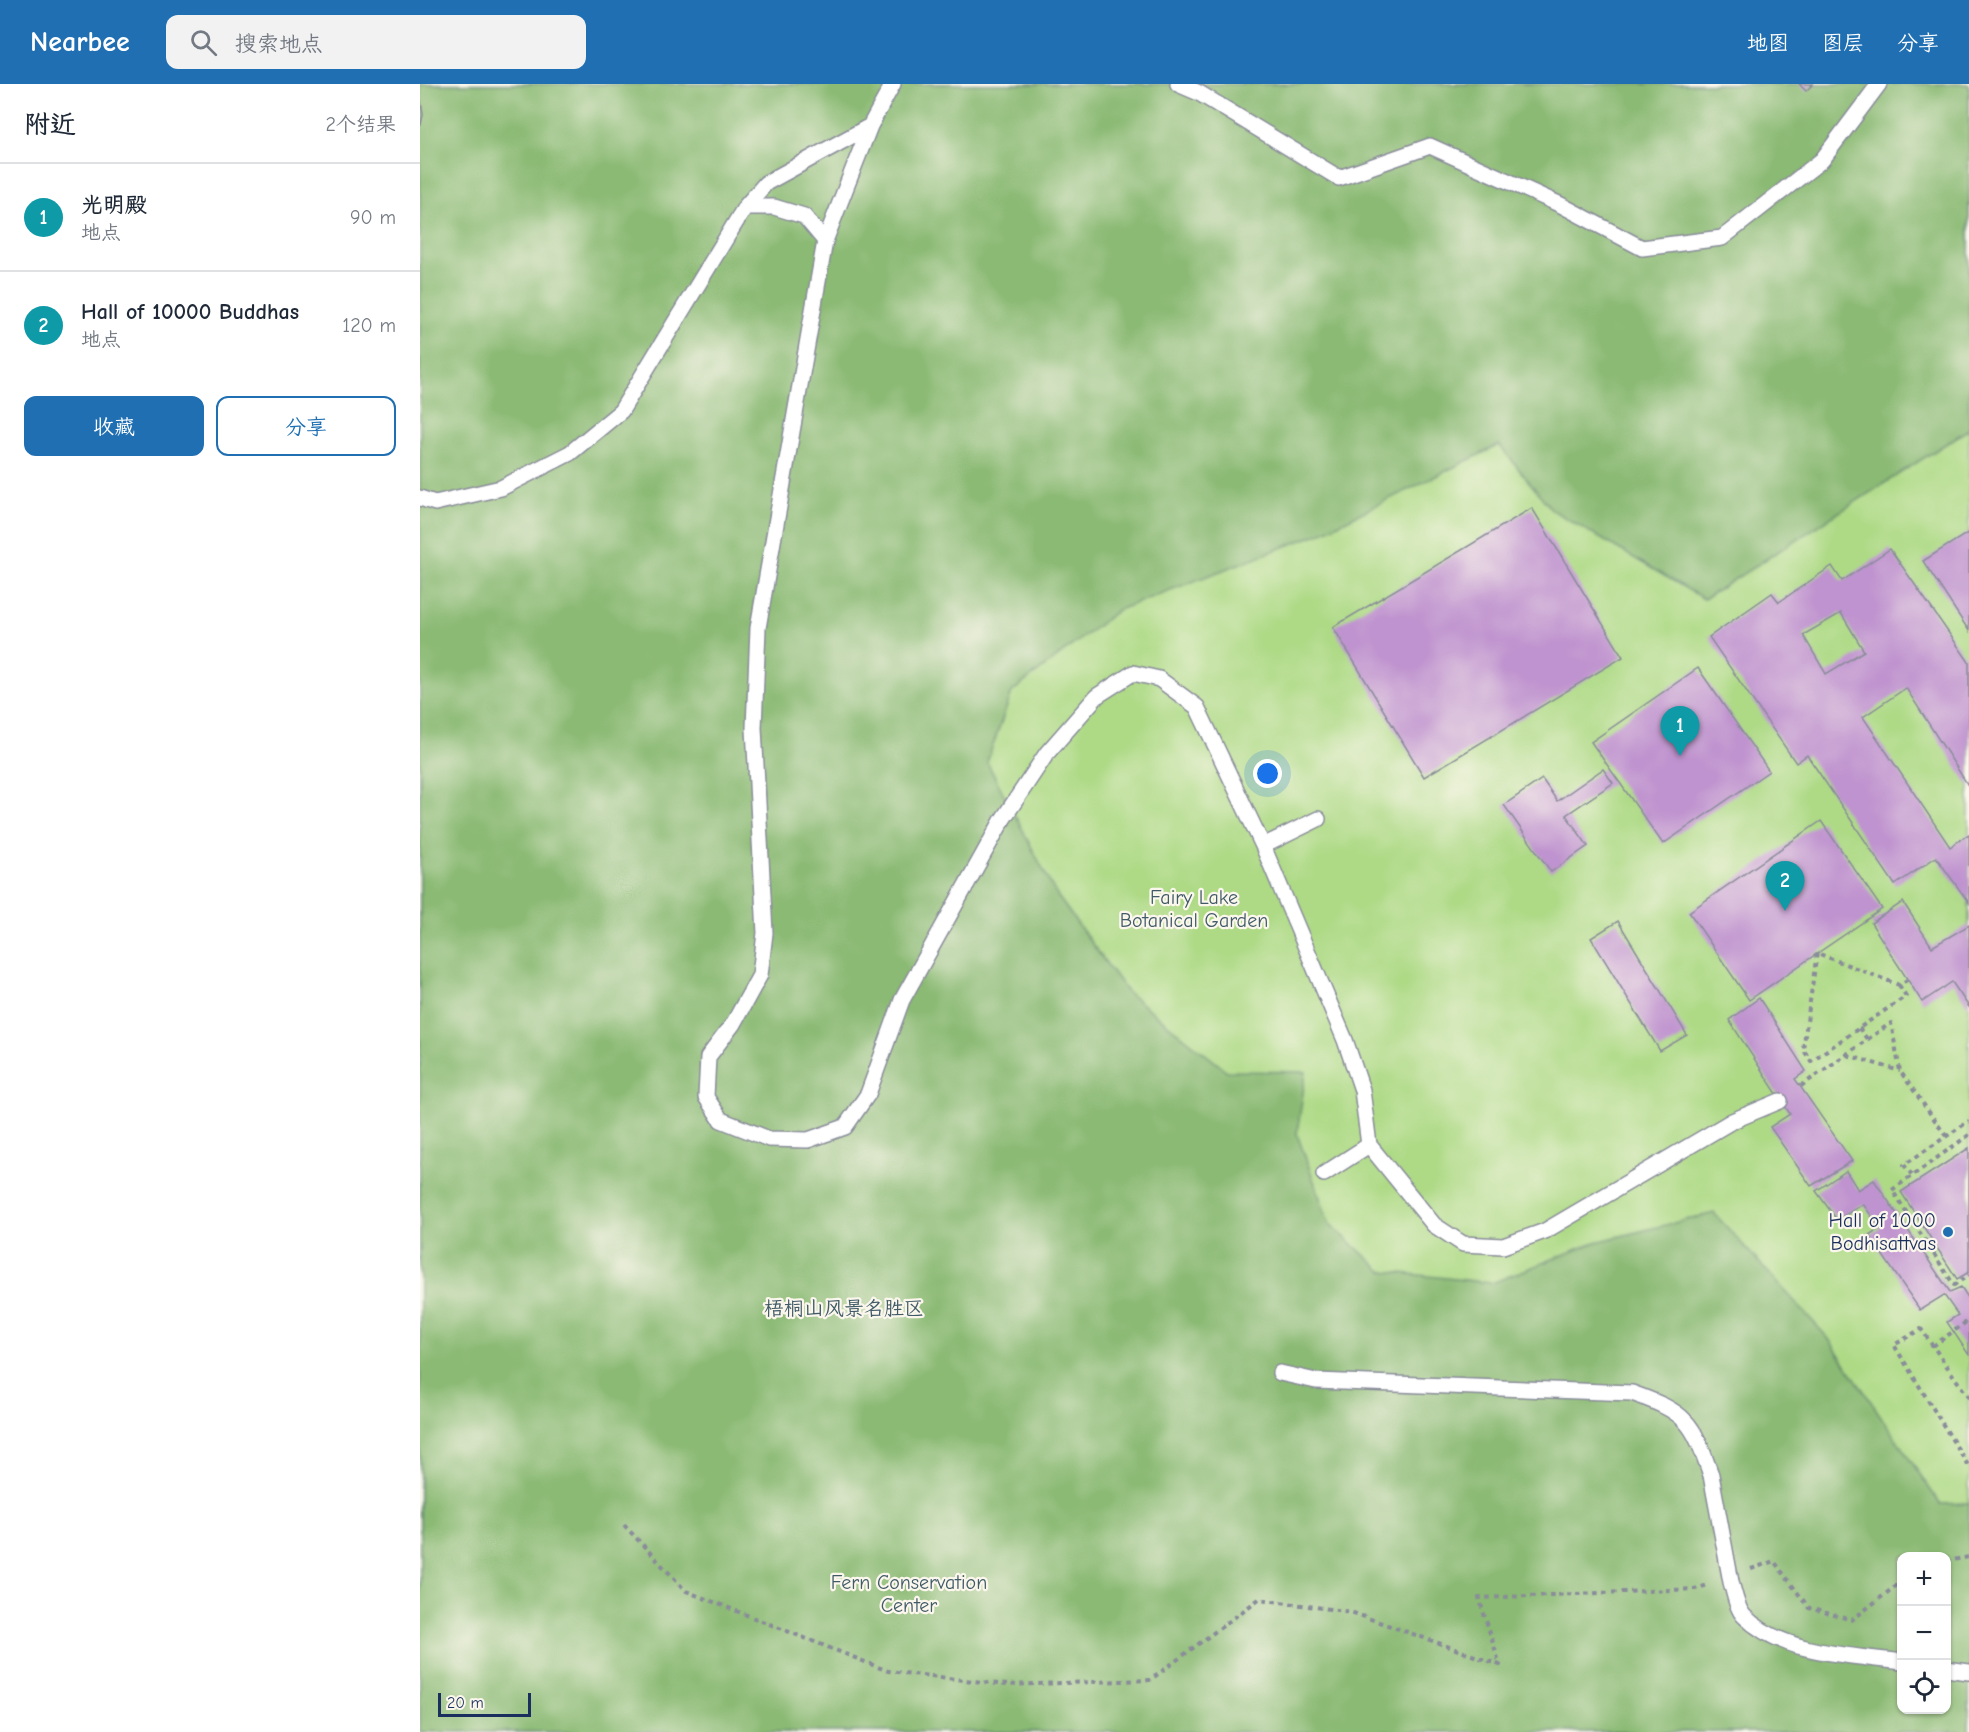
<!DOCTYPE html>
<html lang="zh">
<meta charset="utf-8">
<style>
body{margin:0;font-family:"Comic Neue","LXGW WenKai TC",sans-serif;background:#f2f2f3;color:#1f2937}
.controls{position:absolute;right:18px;bottom:18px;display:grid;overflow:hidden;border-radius:12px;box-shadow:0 2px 4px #0004}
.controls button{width:54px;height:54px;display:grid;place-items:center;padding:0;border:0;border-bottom:2px solid #e0e1e3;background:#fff;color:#1f2937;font:30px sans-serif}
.scale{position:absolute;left:18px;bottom:15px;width:93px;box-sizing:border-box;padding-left:6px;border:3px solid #1b2f5e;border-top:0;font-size:16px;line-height:21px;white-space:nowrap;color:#1b2f5e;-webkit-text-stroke:4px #fbf7ec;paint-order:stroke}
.you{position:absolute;left:848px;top:690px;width:21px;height:21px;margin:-15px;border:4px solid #fff;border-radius:50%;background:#1a73e8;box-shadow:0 0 0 9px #1a73e833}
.badge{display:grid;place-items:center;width:39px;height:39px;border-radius:50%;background:#1f6fb2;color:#fff;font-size:20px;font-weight:700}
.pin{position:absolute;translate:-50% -50px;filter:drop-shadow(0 2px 3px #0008)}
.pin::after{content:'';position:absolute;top:32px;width:21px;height:18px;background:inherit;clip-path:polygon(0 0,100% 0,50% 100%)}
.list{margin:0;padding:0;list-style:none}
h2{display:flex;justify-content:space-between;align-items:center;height:78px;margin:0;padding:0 24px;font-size:26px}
h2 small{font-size:20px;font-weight:400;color:#747a83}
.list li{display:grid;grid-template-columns:39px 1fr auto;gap:18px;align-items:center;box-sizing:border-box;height:108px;padding:0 24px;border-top:2px solid #e0e1e3}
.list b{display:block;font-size:22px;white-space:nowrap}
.list p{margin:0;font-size:20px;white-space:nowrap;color:#747a83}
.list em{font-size:20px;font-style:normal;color:#747a83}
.actions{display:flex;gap:12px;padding:18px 24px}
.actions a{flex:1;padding:14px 0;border:2px solid #1f6fb2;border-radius:12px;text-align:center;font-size:21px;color:#1f6fb2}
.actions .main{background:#1f6fb2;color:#fff}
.icon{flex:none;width:33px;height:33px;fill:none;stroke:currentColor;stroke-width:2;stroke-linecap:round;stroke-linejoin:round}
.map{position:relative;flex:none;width:1549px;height:1648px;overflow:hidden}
header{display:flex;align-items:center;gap:36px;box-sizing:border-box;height:84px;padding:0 30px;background:#1f6fb2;color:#fff}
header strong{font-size:28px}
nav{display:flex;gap:33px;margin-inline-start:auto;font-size:21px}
.search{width:420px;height:54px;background:#f2f2f3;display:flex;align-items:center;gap:15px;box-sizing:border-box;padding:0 21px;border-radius:12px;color:#747a83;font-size:22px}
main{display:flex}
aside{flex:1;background:#fff}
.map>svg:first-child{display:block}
.green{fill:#aeda86;stroke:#648472;stroke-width:1.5;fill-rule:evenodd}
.forest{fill:#8aba73;stroke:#527468;stroke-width:1.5;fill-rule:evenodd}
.building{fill:#bf93cf;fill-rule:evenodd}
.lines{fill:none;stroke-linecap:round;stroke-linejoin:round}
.lane-casing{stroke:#898c99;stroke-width:18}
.path{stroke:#898c99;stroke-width:4;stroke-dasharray:4.5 4.5;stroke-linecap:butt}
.lane{stroke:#fff;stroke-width:15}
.lane-bridge-casing{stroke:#898c99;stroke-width:18;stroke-linecap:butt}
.lane-bridge{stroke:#fff;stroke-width:15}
.poi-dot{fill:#1f6fb2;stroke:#fbf7ec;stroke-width:2}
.labels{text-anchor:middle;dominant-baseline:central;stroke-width:4.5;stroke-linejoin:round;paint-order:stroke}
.park-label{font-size:20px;fill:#405a68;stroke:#fbf7ec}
.poi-label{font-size:20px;fill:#1b2f5e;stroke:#fbf7ec;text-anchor:end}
</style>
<header>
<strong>Nearbee</strong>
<div class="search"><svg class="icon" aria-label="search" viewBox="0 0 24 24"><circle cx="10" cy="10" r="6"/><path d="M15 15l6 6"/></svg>搜索地点</div>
<nav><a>地图</a><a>图层</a><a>分享</a></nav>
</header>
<main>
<aside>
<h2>附近<small>2个结果</small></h2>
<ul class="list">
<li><span class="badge" style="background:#0f9aa8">1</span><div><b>光明殿</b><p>地点</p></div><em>90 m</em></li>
<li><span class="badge" style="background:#0f9aa8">2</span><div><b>Hall of 10000 Buddhas</b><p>地点</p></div><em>120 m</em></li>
</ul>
<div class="actions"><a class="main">收藏</a><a>分享</a></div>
</aside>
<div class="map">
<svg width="1549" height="1648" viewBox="0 0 1549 1648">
<rect width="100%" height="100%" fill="#fbf7ec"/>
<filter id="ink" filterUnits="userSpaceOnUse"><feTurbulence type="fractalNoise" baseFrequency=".0167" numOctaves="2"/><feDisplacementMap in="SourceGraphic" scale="12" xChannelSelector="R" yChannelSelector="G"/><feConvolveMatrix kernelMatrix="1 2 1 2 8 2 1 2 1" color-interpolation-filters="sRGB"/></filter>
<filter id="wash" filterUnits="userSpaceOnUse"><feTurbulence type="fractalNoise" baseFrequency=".008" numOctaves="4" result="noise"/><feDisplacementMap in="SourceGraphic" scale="24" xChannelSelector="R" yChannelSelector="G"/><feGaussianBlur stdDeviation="1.35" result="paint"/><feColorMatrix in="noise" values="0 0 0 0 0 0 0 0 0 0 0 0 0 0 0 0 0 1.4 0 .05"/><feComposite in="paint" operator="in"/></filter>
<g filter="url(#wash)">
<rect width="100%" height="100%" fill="#f7e9d4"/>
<path class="green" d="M0,0H1549V1648H0ZM1482,1472H1526V1626H1482Z"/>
<path class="forest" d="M0,0H1549V345L1284,515L1132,426L1079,361L898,450L698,526L592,608L567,678L636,810L707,908L807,987L886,988L877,1050L909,1139L962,1187L1072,1199L1176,1158L1294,1129L1408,1254L1520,1420L1549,1419V1648H0ZM1482,1472H1526V1626H1482Z"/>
<g id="blocks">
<path class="building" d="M1379,0H1393L1386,7Z
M0,10L3,31L1,41H0Z
M1112,424L1203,573L1004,693L913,543Z
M1549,448V547L1503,477Z
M1470,465L1549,578V703L1486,604L1443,633L1530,763L1549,750V819L1516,773L1475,801L1387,671L1376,679L1289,553L1352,509L1359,518L1412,482L1422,497ZM1421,529L1444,567L1406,590L1383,551Z
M1278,584L1349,687L1243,760L1171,658Z
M1183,685L1193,699L1146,731L1168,762L1131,788L1084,721L1122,695L1137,717Z
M1401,737L1462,825L1329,916L1269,828Z
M1483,818L1512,863L1549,841V923L1532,898L1502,918L1451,839Z
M1198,837L1267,951L1240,967L1171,854Z
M1339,914L1386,987L1375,995L1432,1077L1391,1102L1350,1043L1370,1030L1309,936Z
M1549,1064V1188L1537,1195L1481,1108Z
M1426,1087L1438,1106L1454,1096L1530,1208L1541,1203L1549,1215V1271L1527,1238L1538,1231L1524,1211L1500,1226L1449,1151L1460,1144L1443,1120L1417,1136L1396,1107Z"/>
</g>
</g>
<g filter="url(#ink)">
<use href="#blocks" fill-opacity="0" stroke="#898c99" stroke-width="1.5"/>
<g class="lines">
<defs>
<path id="lane" d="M473,0L450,42L405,157L338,544L334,644L345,849L340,891L313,940L288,973L286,1013L301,1036L349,1055L388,1056L425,1043L448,1010L482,916L583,735L627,669L677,612L713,589L739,595L777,623L843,762L925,956L942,1006L949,1061L904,1090
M758,0L779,9L919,94L1010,62L1141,121L1222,164L1302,154L1402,76L1459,0
M325,123H354L384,132L405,157
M0,414L15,419L81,404L150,369L201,327L325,123L346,99L450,42
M843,762L898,735
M949,1061L1014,1141L1043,1160L1083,1162L1125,1147L1312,1037L1360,1017
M860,1289L896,1297L1212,1309C1267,1329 1272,1336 1291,1391
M1311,1498C1314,1508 1317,1525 1324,1532C1363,1571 1431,1571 1482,1578
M1526,1585L1549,1588"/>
</defs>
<use href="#lane" class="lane-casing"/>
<path class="path" d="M1479,901L1486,912L1391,977L1383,965L1397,869L1479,901L1487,896
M1439,944L1447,955
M1427,971L1480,987
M1381,1002L1471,939L1480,987L1526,1052
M1549,1051L1472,1106L1534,1201L1549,1191
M1492,1091L1484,1081L1549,1037
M1513,1262L1549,1236
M1549,1314L1501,1245L1474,1261L1549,1383
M204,1441L266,1507L468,1587L587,1601L730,1596L839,1515L931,1528L1080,1581L1059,1514L1275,1505L1288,1501
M1526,1477L1549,1473
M1331,1485L1354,1477L1389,1524L1432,1536L1482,1497"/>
<use href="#lane" class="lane"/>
<defs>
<path id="lane-bridge" d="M1291,1391L1311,1498"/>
</defs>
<use href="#lane-bridge" class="lane-bridge-casing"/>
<use href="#lane-bridge" class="lane-bridge"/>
</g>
</g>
<circle class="poi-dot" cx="1528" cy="1148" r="6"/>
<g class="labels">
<g class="park-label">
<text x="774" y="813">Fairy Lake<tspan x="774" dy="23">Botanical Garden</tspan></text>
<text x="424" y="1224">梧桐山风景名胜区</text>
<text x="489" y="1498">Fern Conservation<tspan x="489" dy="23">Center</tspan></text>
</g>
<g class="poi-label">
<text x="1516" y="1136">Hall of 1000<tspan x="1516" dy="23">Bodhisattvas</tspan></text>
</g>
</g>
</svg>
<div class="controls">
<button>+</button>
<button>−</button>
<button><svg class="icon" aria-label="locate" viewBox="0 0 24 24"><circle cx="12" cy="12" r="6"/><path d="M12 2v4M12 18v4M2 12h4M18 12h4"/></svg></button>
</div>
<div class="scale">20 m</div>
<div class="you"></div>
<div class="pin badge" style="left:1260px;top:672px;background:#0f9aa8">1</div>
<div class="pin badge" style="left:1365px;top:827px;background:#0f9aa8">2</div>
</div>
</main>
